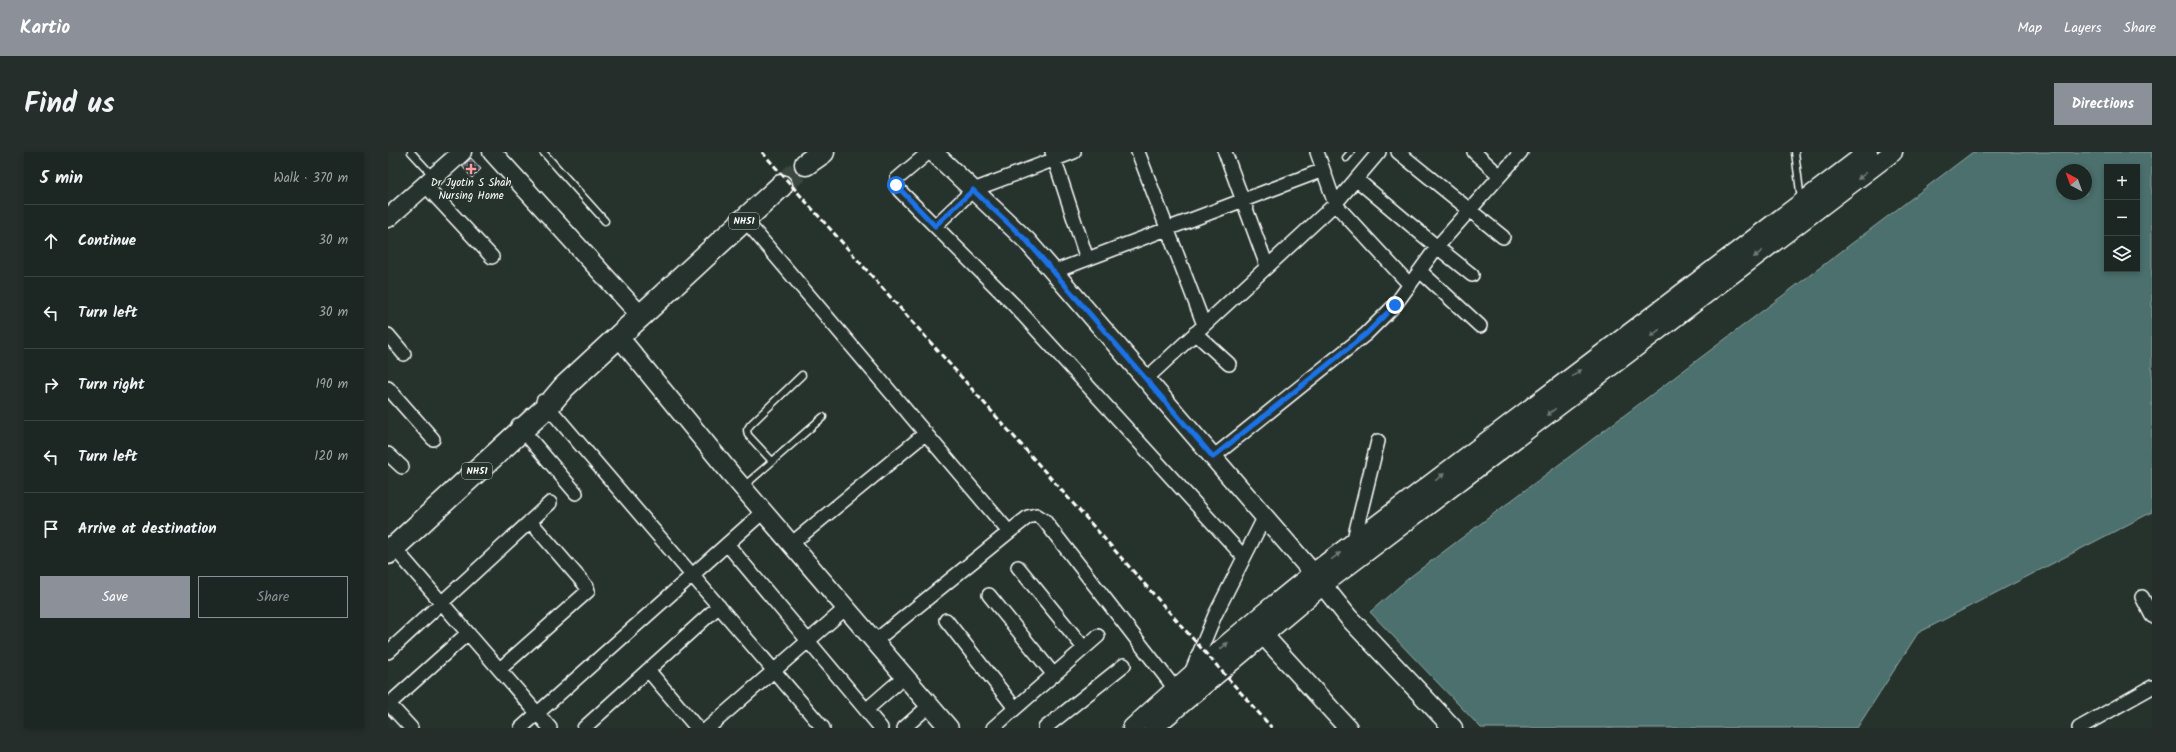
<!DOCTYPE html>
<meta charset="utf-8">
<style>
body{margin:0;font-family:Kalam,sans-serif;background:#252e2a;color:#f1f3f6}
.controls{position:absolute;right:12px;top:12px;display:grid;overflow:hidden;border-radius:0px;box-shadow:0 2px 6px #0003}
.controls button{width:36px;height:36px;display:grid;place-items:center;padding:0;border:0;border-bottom:1px solid #3a4340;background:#1c2622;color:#f1f3f6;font:20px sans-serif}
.compass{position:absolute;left:1668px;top:12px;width:36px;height:36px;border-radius:50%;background:#1c2622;box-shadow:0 2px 6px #0003;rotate:319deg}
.stop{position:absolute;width:12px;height:12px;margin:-9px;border:3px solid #1a73e8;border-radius:50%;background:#fff}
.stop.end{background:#1a73e8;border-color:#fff;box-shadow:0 1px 4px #0008}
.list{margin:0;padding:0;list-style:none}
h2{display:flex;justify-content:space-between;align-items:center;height:52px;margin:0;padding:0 16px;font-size:17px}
h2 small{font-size:13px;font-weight:400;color:#a0a5a5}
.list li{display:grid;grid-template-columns:26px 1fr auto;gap:12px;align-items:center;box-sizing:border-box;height:72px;padding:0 16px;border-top:1px solid #3a4340}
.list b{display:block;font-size:15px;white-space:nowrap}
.list em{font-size:13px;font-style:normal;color:#a0a5a5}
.actions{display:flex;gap:8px;padding:12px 16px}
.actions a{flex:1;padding:9px 0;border:1px solid #8c9099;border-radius:0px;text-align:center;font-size:14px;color:#8c9099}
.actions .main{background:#8c9099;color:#fff}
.icon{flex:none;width:22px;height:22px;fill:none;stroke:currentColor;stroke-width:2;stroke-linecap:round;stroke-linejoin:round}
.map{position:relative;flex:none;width:1764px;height:576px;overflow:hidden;border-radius:0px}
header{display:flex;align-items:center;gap:24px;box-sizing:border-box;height:56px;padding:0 20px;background:#8c9099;color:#fff}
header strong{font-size:19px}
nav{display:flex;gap:22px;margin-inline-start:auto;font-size:14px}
.intro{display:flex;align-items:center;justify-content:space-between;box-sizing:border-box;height:96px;padding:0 24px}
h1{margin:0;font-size:28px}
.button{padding:10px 18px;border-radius:0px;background:#8c9099;color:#fff;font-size:14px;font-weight:700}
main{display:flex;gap:24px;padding:0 24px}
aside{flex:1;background:#1c2622;border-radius:0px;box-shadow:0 2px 6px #0003}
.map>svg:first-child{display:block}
.water{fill:#4b706d;stroke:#93a9a7;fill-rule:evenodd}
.building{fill:#5e5d6a;stroke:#fff}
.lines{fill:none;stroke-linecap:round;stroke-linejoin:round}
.highway-tunnel{stroke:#3c4742;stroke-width:22;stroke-dasharray:22 11;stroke-linecap:butt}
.lane-casing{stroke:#fff;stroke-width:9}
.street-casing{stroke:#fff;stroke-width:16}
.secondary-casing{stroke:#fff;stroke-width:21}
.highway-casing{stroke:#fff;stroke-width:25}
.lane{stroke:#26332d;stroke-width:6}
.street{stroke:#26332d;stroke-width:13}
.secondary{stroke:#26332d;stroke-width:18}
.highway{stroke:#26332d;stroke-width:22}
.rail{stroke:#fff;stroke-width:3;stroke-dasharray:6 3;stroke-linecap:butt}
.oneway{fill:#727a76}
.route{stroke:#1a73e8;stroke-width:5}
.poi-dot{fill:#ff9aa2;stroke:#26332d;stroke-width:1.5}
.labels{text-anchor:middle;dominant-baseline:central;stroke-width:3;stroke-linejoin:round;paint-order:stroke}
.shield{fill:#26332d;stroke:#bec2c0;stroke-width:1}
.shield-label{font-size:10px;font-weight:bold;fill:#fff}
.poi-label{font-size:11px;fill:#fff;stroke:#26332d}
</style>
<header>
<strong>Kartio</strong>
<nav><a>Map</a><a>Layers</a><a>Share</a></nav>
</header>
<div class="intro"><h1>Find us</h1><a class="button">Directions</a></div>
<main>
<aside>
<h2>5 min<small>Walk · 370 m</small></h2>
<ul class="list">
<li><svg class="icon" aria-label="ahead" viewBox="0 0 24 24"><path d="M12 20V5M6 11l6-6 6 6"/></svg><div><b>Continue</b></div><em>30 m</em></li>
<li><svg class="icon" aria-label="left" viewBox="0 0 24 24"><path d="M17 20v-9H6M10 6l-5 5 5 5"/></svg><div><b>Turn left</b></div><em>30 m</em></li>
<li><svg class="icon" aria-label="right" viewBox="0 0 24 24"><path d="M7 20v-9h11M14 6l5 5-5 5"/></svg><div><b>Turn right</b></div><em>190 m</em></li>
<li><svg class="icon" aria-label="left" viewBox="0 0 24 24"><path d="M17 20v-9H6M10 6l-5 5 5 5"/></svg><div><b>Turn left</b></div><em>120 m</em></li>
<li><svg class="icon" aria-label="arrive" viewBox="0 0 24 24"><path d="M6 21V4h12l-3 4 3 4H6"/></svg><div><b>Arrive at destination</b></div></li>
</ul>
<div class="actions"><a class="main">Save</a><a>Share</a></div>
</aside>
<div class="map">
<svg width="1764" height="576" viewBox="0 0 1764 576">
<rect width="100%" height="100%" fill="#26332d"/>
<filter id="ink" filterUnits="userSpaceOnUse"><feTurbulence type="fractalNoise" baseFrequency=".025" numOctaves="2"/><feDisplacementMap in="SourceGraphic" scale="8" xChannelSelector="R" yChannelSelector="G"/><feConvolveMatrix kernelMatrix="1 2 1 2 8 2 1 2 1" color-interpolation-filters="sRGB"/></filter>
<g filter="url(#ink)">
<path class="water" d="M1585,0H1764V360L1530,481L1469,576H1093L982,460L1022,425ZM1719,15H1749V117H1719ZM1674,18H1698V42H1674Z"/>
<path class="building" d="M83,6L93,17L84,26L74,14Z"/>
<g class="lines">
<path class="highway-tunnel" d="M393,34L418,12"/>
<defs>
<path id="lane" d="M23,0L45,24
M155,0L217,69
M1407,0L1413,48
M958,6L963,0
M384,309L360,283L359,278L362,273L414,223
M356,334L435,265"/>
<path id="street" d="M541,0L509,27L508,33L512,39L626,153L855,404
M664,0L699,107
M750,0L816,173
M837,0L879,114
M929,0L947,52L1022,133
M1010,0L1115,85
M1086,0L1111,23
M968,27L1049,95L1084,123
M37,33L104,105
M357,68L621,380
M547,74L585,38L686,0
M1032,119L1092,174
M665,120L935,18
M807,181L841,212
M0,183L16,202
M758,227L947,52L991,0
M0,236L45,287
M155,249L435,576
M130,273L188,341
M0,302L14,315
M825,305L978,182L1007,153L1049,95L1133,0
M2,391L162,576
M965,391L990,289
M339,392L493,576
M403,392L538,281
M630,415L696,496
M601,443L666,523
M1754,445L1764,464
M558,468L627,556
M487,489L621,380L640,365L648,363L656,368L788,538
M0,500L162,351
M112,517L200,439L199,435L142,369
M260,518L309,576
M803,521L827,463L877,364
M0,551L23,576
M1,552L80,481
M478,558L517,524
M133,576L375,360
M196,576L331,454
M320,576L458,456
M516,576L542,553
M605,576L710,484
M657,576L736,513
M1691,576L1764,535"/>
<path id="secondary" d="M104,0L253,164
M545,0L639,89L925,421L961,466L1065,576
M0,66L74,0
M231,185L343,322L561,576
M868,475L960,576
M744,576C803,522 863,470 925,421L1480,0
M765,576L935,433L1505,0"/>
<path id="highway" d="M418,12L435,0
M0,401L160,254L176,235L393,34"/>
</defs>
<use href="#lane" class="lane-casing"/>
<use href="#street" class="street-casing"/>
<use href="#secondary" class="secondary-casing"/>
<use href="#highway" class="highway-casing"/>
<use href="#lane" class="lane"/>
<use href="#street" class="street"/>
<use href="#secondary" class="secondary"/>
<use href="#highway" class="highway"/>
<path class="rail" d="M374,0L884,576"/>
</g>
<defs><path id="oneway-solid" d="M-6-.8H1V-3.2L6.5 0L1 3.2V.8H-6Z"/></defs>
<g class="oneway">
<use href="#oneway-solid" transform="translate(1474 24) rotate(143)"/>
<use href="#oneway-solid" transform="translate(1370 102) rotate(143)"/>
<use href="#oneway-solid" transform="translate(1267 181) rotate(143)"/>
<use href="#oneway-solid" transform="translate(1189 221) rotate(-37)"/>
<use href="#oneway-solid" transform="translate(1163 260) rotate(143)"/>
<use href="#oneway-solid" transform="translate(1052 325) rotate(-37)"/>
<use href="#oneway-solid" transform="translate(948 404) rotate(-37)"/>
<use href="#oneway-solid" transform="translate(836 494) rotate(-41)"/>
</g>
</g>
<g class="lines" filter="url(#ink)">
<path class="route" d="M508,33L547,74L585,38L639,89L825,305L978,182L1007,153"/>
</g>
<path class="poi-dot" d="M81 11h4v4h4v4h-4v4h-4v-4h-4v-4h4z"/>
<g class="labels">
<g class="shield">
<rect x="341" y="61" width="30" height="16" rx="3"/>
<rect x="74" y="311" width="30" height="16" rx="3"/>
</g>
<g class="shield-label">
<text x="356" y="69">NH51</text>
<text x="89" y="319">NH51</text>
</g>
<g class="poi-label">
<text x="83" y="31">Dr Jyotin S Shah<tspan x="83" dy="13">Nursing Home</tspan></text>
</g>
</g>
</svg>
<div class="controls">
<button>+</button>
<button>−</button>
<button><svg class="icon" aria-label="layers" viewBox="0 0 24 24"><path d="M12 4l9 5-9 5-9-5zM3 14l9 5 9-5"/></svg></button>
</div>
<svg class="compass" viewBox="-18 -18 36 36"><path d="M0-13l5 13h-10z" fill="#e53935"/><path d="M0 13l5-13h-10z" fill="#a0a5a5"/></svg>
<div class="stop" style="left:508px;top:33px"></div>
<div class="stop end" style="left:1007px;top:153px"></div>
</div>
</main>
